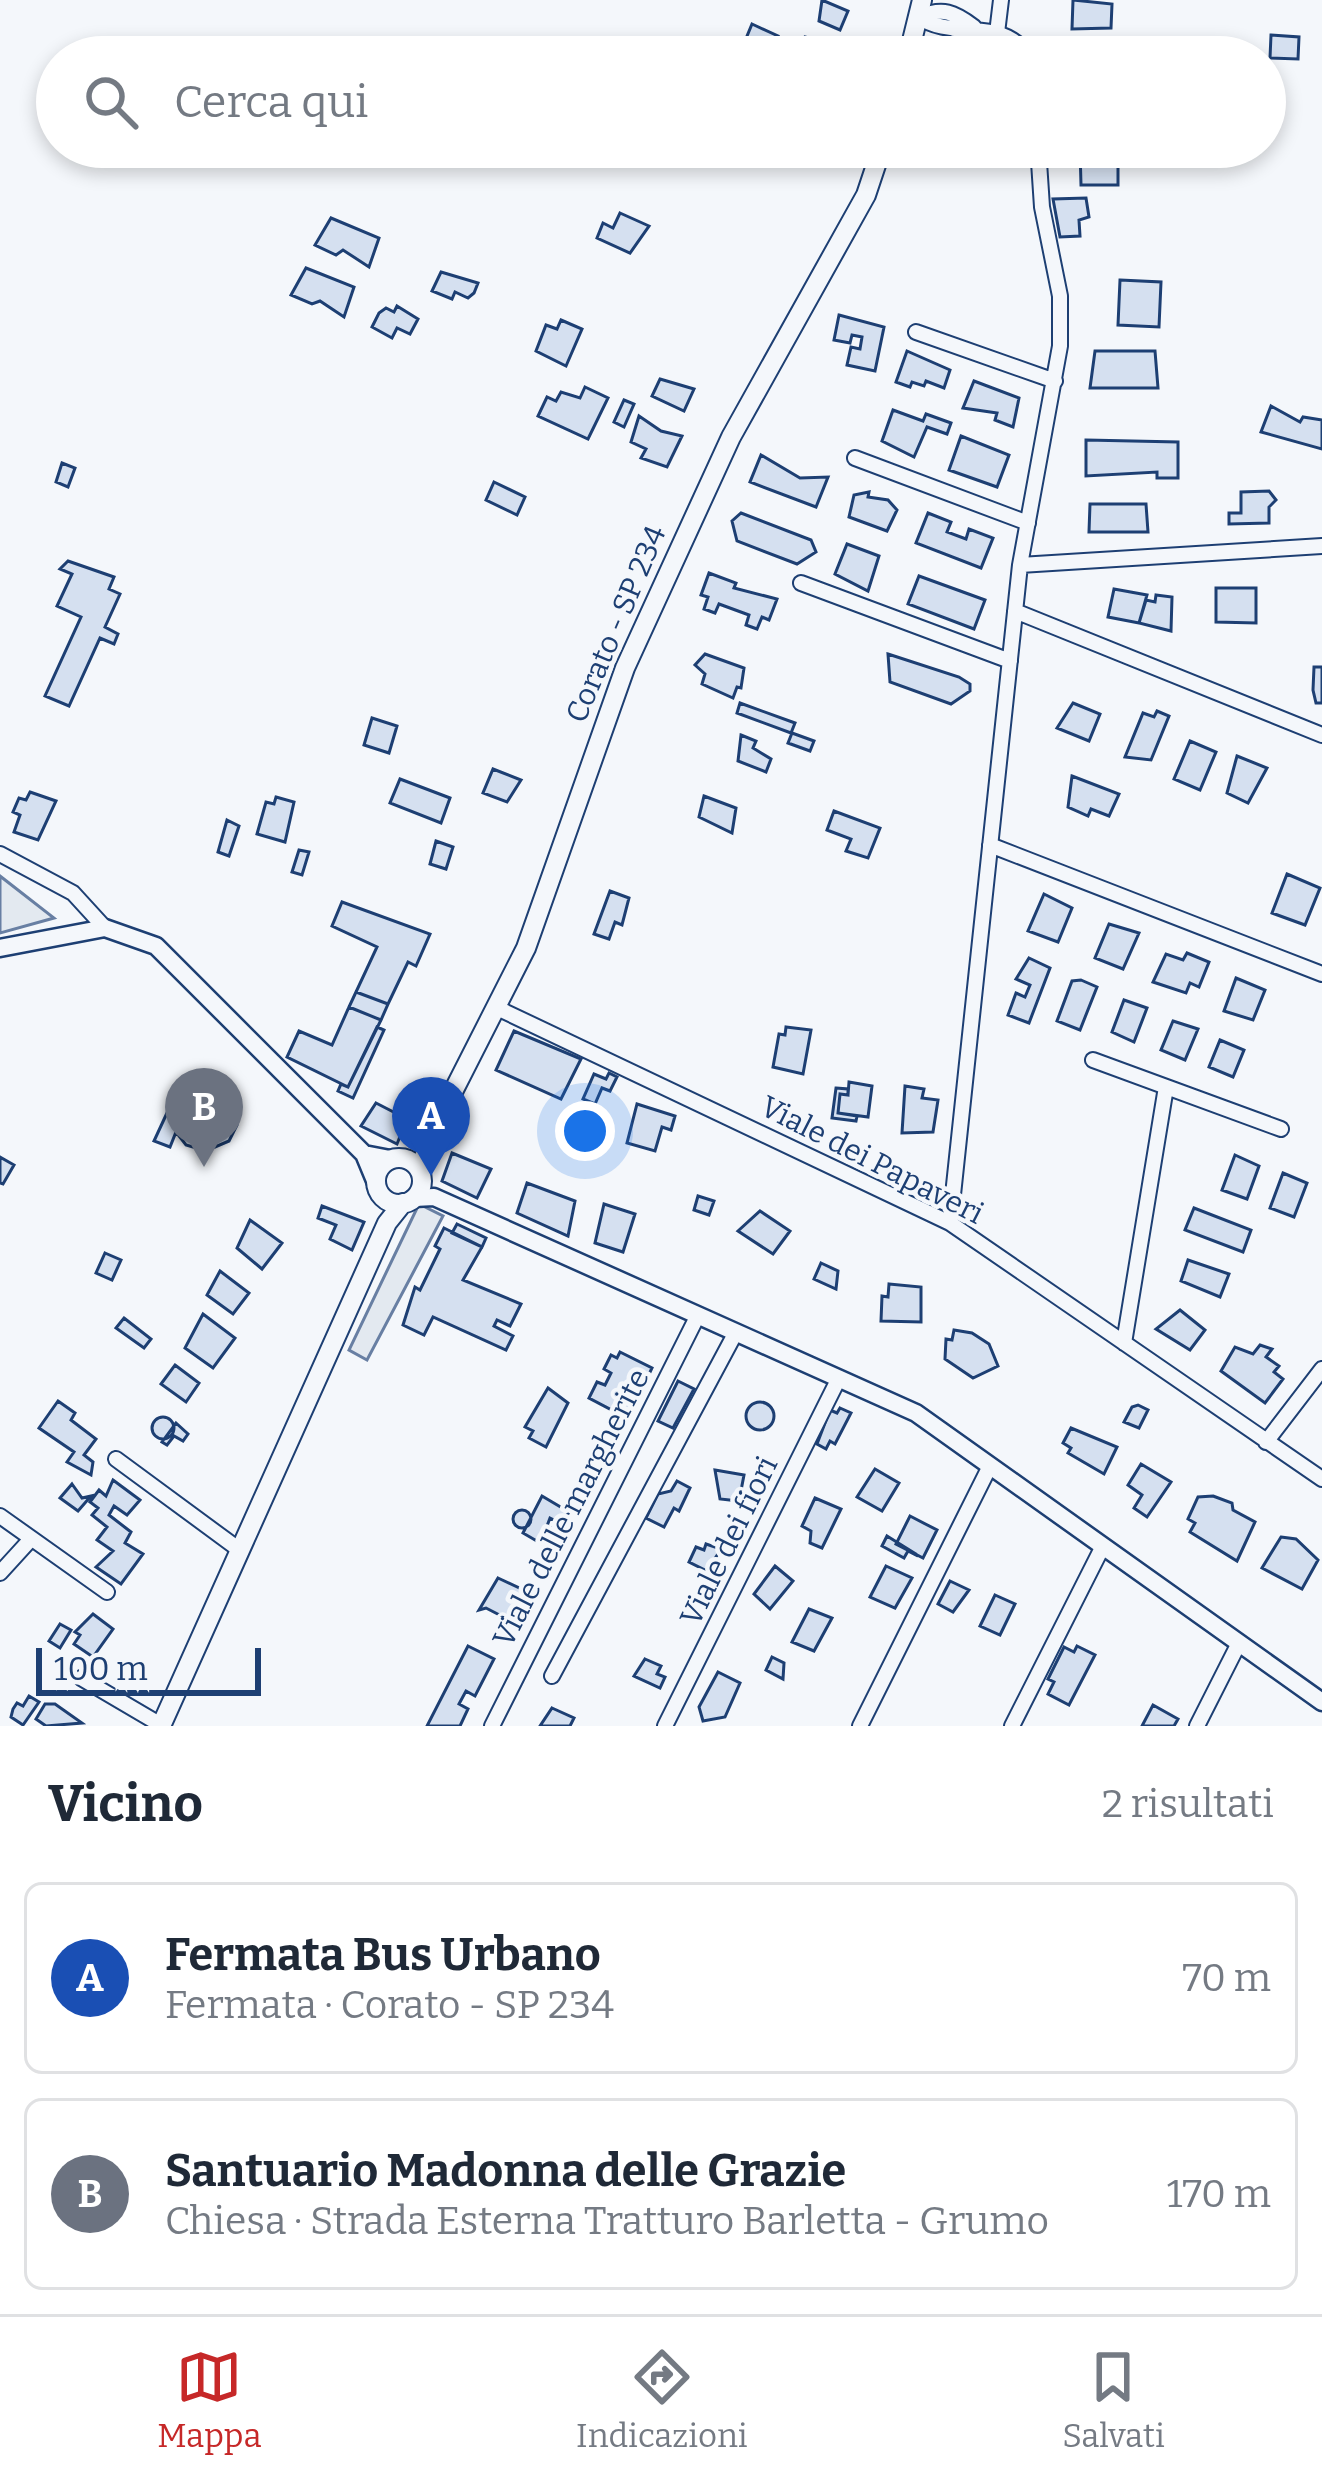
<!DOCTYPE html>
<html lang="it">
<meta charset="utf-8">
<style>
body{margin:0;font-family:Bitter,serif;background:#f2f2f3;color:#1f2937}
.scale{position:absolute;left:36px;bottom:30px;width:225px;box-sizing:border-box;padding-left:12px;border:6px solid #1d3f73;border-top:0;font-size:33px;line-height:42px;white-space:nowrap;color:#1d3f73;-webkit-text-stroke:9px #f4f7fb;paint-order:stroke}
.you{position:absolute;left:585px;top:1131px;width:42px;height:42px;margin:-30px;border:9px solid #fff;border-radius:50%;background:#1a73e8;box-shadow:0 0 0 18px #1a73e833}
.badge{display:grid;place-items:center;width:78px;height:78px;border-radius:50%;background:#c62828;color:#fff;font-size:39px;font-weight:700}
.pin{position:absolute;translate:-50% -99px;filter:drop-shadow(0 3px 6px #0008)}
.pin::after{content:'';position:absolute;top:63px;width:42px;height:36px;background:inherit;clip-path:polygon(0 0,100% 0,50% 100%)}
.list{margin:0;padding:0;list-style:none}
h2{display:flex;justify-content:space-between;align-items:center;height:156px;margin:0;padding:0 48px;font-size:51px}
h2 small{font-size:39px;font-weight:400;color:#747a83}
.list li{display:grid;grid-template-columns:78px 1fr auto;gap:36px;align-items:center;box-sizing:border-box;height:192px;margin:0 24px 24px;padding:0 24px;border:3px solid #e0e1e3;border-radius:18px}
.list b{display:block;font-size:45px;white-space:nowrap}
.list p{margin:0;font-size:39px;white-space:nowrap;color:#747a83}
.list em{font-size:39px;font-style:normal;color:#747a83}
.icon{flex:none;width:66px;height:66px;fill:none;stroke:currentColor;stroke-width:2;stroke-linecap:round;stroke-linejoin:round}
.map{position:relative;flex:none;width:1322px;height:1726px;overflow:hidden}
.search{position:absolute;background:#fff;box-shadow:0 6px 18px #0003;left:36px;right:36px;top:36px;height:132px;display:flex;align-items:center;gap:30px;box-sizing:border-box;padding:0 42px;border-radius:66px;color:#747a83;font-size:45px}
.sheet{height:588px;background:#fff}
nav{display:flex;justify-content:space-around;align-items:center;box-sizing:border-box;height:168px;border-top:3px solid #e0e1e3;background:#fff;font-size:33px;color:#747a83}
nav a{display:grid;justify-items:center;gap:6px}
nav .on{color:#c62828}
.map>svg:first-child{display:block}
.green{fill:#e3e9f0;stroke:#687fa3;stroke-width:3}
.building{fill:#d5e0f0;stroke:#1d3f73;stroke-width:3}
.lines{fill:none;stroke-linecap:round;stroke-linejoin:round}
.minor-casing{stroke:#1d3f73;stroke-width:18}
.tertiary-casing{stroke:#1d3f73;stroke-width:21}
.secondary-casing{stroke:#1d3f73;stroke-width:22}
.minor{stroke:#f4f7fb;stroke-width:14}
.tertiary{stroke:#f4f7fb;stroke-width:16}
.secondary{stroke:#f4f7fb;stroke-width:18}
.labels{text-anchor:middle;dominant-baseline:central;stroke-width:9;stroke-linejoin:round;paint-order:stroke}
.street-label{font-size:30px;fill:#1d3f73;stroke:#f4f7fb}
</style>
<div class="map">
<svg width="1322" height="1726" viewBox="0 0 1322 1726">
<rect width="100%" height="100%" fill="#f4f7fb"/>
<path class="green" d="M0,876L54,918L0,933Z
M419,1204L443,1216L367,1360L349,1350Z"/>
<path class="building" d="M822,0L848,11L840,30L819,21Z
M1073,0L1112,4L1111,28L1072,29Z
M752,24L778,36L771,52L745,41Z
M1271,35L1299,37L1298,59L1270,58Z
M805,37L827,43L822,57H798Z
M1118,148V185H1081L1080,149Z
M1086,198L1089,217L1079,220L1080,236L1060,237L1053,199Z
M620,213L649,226L630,253L597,238L603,223L613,228Z
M331,218L379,238L369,267L343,250L336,255L315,245Z
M306,268L354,287L344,317L320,301L312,304L291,295Z
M441,272L478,283L474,293L468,298L455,292L452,299L432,291Z
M1120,280L1161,282L1159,327L1118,325Z
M397,306L418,319L410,334L397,328L392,338L372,327L379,313L386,308L394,312Z
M839,315L884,327L875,371L847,365L851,347L860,349L862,337L852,335L850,343L834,340Z
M561,320L582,329L566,366L536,351L546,325L557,329Z
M907,351L950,370L944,388L926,381L924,386L912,382L910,387L896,382Z
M1095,351H1155L1158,388H1090Z
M660,379L694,389L684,411L652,396Z
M974,381L1019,398L1013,427L995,420L997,413L963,408Z
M585,387L608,398L588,439L538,416L547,397L556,401L561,392L580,398Z
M624,400L634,404L624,427L614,422Z
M1271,406L1300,422L1303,417L1322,420V449L1261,432Z
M893,410L923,421L926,414L951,423L947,434L927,427L914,457L882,441Z
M639,416L661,431L682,436L667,467L641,458L646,449L631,442Z
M961,436L1009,455L997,487L949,470Z
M1086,440L1178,442V478H1157V472L1086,476Z
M761,455L800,478L828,477L816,507L750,482Z
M62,463L75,468L68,487L56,482Z
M494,482L525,497L517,515L486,500Z
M1269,491L1276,500L1269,507V523L1229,524V513H1241V492Z
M869,492L868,497L888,500L897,510L887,531L849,517L854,495Z
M1090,504H1146L1148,532H1089Z
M741,513L811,540L816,552L797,564L737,541L732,521Z
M928,513L951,522L947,532L966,539L969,529L993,538L981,568L916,543Z
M847,544L879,556L868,591L835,574Z
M68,561L114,577L109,589L120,594L105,627L118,634L114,644L100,638L69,706L45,696L81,617L57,606L72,574L60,569Z
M709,573L736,583L734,588L777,599L769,620L762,617L757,629L746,625L749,615L719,604L715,613L704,609L708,597L701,595Z
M919,576L985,600L974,629L908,604Z
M1216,588H1256V623L1216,622Z
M1114,589L1147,595L1139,623L1108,617Z
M1156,595L1172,597L1171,631L1139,623L1146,600L1155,602Z
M705,654L744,668L741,688L737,687L733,698L702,684L705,674L695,665Z
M888,654L959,677L970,684V691L951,704L890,682Z
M1314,667H1322V703H1316L1313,690Z
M740,703L795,723L791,733L737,713Z
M1073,703L1100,714L1089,741L1057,728Z
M1157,711L1169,716L1151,760L1125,757L1143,713L1154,717Z
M372,718L397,726L389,753L364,745Z
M792,733L814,741L810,751L788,743Z
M741,735L756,741L753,748L771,759L766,772L738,761Z
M1190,741L1216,752L1200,790L1174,779Z
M1237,756L1267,768L1248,803L1227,793Z
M493,769L521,780L507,802L483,793Z
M1072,776L1119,794L1109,816L1091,809L1088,816L1068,807Z
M400,779L450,798L441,823L390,803Z
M30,792L56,801L38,840L14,832L20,815L13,812L19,798L26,800Z
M704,796L736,808L732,833L699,817Z
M276,797L294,802L285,842L257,834L266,802L274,804Z
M834,811L880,828L868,858L846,851L851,839L827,830Z
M227,820L239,826L229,856L218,852Z
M436,841L453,847L446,869L430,864Z
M299,850L309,852L302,875L292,872Z
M1287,874L1320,888L1305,925L1272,913Z
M610,891L629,898L622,925L615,922L609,939L594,934Z
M1044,894L1072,908L1058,942L1028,931Z
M342,902L430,934L416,966L408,962L388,1004L356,992L377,947L332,926Z
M1109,924L1139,933L1123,969L1095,958Z
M1187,953L1209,962L1199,987L1190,983L1186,993L1153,982L1166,954L1183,960Z
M1029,958L1050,968L1029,1023L1008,1015L1016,993L1025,997L1030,985L1016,979Z
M1236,978L1265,990L1253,1020L1224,1011Z
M1081,980L1097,987L1080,1030L1057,1021L1072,981Z
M356,992L388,1004L381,1020L349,1007Z
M1124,1000L1147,1008L1134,1042L1112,1032Z
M349,1007L381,1020L348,1087L287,1057L299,1031L332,1045Z
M1173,1021L1198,1029L1185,1060L1161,1050Z
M377,1027L384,1030L353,1098L338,1091L341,1084L348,1087Z
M786,1027L811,1030L803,1074L773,1067L779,1034L785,1035Z
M514,1031L581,1059L561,1099L496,1070Z
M1220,1040L1244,1050L1233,1077L1209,1067Z
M609,1073L617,1077L610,1091L602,1088L595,1104L583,1099L594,1074L606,1079Z
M208,1074L222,1081L219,1089L236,1110L237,1125L229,1141L206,1151L186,1145L176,1132L170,1147L154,1141L173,1100L205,1086L202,1078Z
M849,1082L872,1086L868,1117L838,1113L840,1094L848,1095Z
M905,1086L924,1089L922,1098L938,1100L933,1132L902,1133Z
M836,1088L848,1089V1095L840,1094L838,1113L857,1116L856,1121L832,1118Z
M376,1103L407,1119L397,1144L361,1126Z
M637,1104L675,1116L671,1130L662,1127L655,1151L627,1143Z
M452,1153L491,1169L477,1198L442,1181Z
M1235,1155L1259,1166L1247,1199L1222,1190Z
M0,1157L14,1165L3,1184L0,1183Z
M1283,1173L1307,1183L1294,1217L1270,1208Z
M527,1183L575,1201L568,1236L517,1213Z
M698,1196L714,1201L709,1215L694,1210Z
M604,1204L635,1214L623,1252L595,1243Z
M322,1206L364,1222L352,1250L330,1239L336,1225L318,1218Z
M1194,1208L1251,1230L1243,1252L1185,1230Z
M760,1211L790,1231L773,1254L738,1231Z
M250,1220L282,1243L262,1269L237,1248Z
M457,1224L486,1238L482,1247L452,1233Z
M444,1228L482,1247L463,1280L521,1304L510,1326L497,1320L494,1326L513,1336L506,1350L433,1317L424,1335L403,1325L415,1287L420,1290L440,1249L435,1246Z
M105,1253L121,1260L112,1280L96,1273Z
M1188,1260L1229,1274L1220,1297L1181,1281Z
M821,1263L838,1271L836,1289L814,1279Z
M220,1271L249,1293L233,1314L207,1295Z
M889,1284L921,1287V1322L881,1321L882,1296L888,1297Z
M1180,1310L1205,1330L1190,1350L1156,1329Z
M203,1314L235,1338L213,1368L185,1348Z
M124,1318L151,1339L144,1348L116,1328Z
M954,1330L972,1333L989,1344L998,1366L973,1378L945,1359L946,1339L952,1340Z
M1260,1345L1272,1349L1266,1357L1279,1366L1274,1372L1283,1379L1265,1403L1221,1371L1235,1347L1253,1354Z
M620,1352L652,1368L644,1385L638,1382L627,1418L589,1398L597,1382L605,1385L611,1373L604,1369L611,1355L617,1358Z
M175,1365L199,1383L186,1402L161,1384Z
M678,1381L694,1389L673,1428L658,1421Z
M548,1388L568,1403L546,1447L529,1438L533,1431L525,1427Z
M58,1401L75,1413L71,1420L96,1439L84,1455L93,1462L91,1475L67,1462L74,1452L39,1428Z
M746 1416a14 14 0 1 1 28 0a14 14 0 1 1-28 0Z
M1138,1405L1148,1410L1139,1428L1124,1422L1132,1407Z
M840,1408L851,1413L835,1444L830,1441L826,1449L817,1444L830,1410L837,1413Z
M152 1428a11 11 0 1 1 22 0a11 11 0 1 1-22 0Z
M176,1423L188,1434L183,1441L174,1436L167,1445L162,1442Z
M1071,1428L1117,1447L1104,1474L1068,1453L1071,1448L1063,1443Z
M1141,1464L1171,1482L1147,1517L1134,1508L1142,1495L1128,1485Z
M875,1469L899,1483L882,1511L857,1497Z
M715,1470L744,1475L739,1501L720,1499Z
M113,1480L140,1500L127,1515L114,1506L109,1515L131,1532L125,1543L143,1554L121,1584L96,1567L113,1551L97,1540L107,1527L92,1515L98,1508L90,1502L99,1490L106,1496Z
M677,1481L690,1488L679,1511L674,1508L664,1527L646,1518L658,1494L671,1491Z
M72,1484L82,1498L91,1496L78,1511L60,1498Z
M542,1496L569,1512L562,1524L550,1518L547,1526L564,1534L554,1551L523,1533Z
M1213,1496L1232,1503L1233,1510L1255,1522L1237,1561L1190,1532L1195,1523L1188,1519L1198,1497Z
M815,1498L841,1509L822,1548L810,1543L811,1531L802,1526Z
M513 1519a9 9 0 1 1 18 0a9 9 0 1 1-18 0Z
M910,1516L937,1530L923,1558L896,1544Z
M887,1536L916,1554V1555L908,1551L904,1558L882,1546Z
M1281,1537L1296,1539L1318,1560L1302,1589L1262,1568Z
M706,1544L721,1549L707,1571L689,1562L696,1547L704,1550Z
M775,1566L793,1581L770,1609L754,1594Z
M886,1566L912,1578L895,1608L870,1597Z
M498,1578L532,1594L517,1624L486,1608L479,1610Z
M950,1581L969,1590L953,1612L938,1604Z
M995,1595L1015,1604L1000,1635L980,1626Z
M809,1609L832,1618L814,1651L792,1642Z
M93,1614L113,1629L93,1657L74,1644L80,1635L75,1632Z
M60,1624L71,1630L60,1648L49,1641Z
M468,1646L494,1659L475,1696L466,1691L459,1704L468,1709L460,1726H427Z
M1077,1646L1095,1655L1069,1705L1048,1694L1054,1682L1048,1679L1064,1647L1074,1652Z
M772,1657L784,1663L783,1679L766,1670Z
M645,1659L661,1666L657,1674L665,1677L660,1688L634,1676Z
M718,1672L740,1683L725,1717L703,1721L699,1707Z
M29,1696L39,1702L23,1725L11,1717L13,1709L17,1703L23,1706Z
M45,1704H55L82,1723L46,1726L36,1719Z
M1153,1705L1178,1719L1174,1726H1142Z
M552,1708L574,1718L570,1726H540Z"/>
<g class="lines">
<defs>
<path id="minor" d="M919,17C952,41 1005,15 1028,57
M919,17C943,7 954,12 974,27
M997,33L1001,0
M936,57L970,30
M916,332L1055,381
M855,458L1028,523
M1020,565L1322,546
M801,583L1010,661
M1015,611L1322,735
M990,845L1322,974
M0,854L73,893L105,928
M495,1007L950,1223L1322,1479
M1093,1060L1281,1129
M950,1223L1020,565L1060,346V296L1042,207L1038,147
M1124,1343L1166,1087
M1266,1442L1322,1369
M116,1459L241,1551
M0,1516L107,1592
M0,1573L31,1539
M552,1676L736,1332
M81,1678L161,1725
M492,1726L698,1315
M665,1726L839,1378
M860,1726L990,1466
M1012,1726L1103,1546
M1197,1726L1239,1643"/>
<path id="tertiary" d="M0,948L105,928L156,946L364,1154L376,1183
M364,1154L390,1159
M414,1198L434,1197L916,1413L1322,1702"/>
<path id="secondary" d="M908,57L922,0
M376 1181a23 23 0 1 1 46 0a23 23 0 1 1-46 0Z
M420,1170L431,1135L526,948L625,668L731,437L866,195L882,147
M161,1726L387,1223L403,1203"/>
</defs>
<use href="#minor" class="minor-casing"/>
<use href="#tertiary" class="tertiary-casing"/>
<use href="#secondary" class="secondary-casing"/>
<use href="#minor" class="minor"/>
<use href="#tertiary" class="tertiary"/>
<use href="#secondary" class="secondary"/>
</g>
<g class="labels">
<g class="street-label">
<text transform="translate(616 624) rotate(-67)">Corato - SP 234</text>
<text transform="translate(872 1160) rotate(27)">Viale dei Papaveri</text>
<text transform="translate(571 1508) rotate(-63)">Viale delle margherite</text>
<text transform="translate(729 1541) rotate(-64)">Viale dei fiori</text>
</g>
</g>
</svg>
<div class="scale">100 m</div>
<div class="you"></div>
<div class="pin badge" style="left:431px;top:1176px;background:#1a4fb4">A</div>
<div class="pin badge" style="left:204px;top:1167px;background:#6b7280">B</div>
<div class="search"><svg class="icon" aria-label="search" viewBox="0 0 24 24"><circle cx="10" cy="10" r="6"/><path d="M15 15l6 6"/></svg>Cerca qui</div>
</div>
<section class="sheet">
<h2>Vicino<small>2 risultati</small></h2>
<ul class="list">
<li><span class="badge" style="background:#1a4fb4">A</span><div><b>Fermata Bus Urbano</b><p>Fermata · Corato - SP 234</p></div><em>70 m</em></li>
<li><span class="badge" style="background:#6b7280">B</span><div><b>Santuario Madonna delle Grazie</b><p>Chiesa · Strada Esterna Tratturo Barletta - Grumo</p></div><em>170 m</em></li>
</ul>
</section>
<nav>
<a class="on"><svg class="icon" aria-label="map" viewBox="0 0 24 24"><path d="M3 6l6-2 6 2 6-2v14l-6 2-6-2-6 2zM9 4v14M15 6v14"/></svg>Mappa</a>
<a><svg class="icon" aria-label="directions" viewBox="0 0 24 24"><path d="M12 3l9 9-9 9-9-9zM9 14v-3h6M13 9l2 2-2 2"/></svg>Indicazioni</a>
<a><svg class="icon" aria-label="saved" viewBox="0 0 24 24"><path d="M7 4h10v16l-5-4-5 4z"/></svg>Salvati</a>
</nav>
